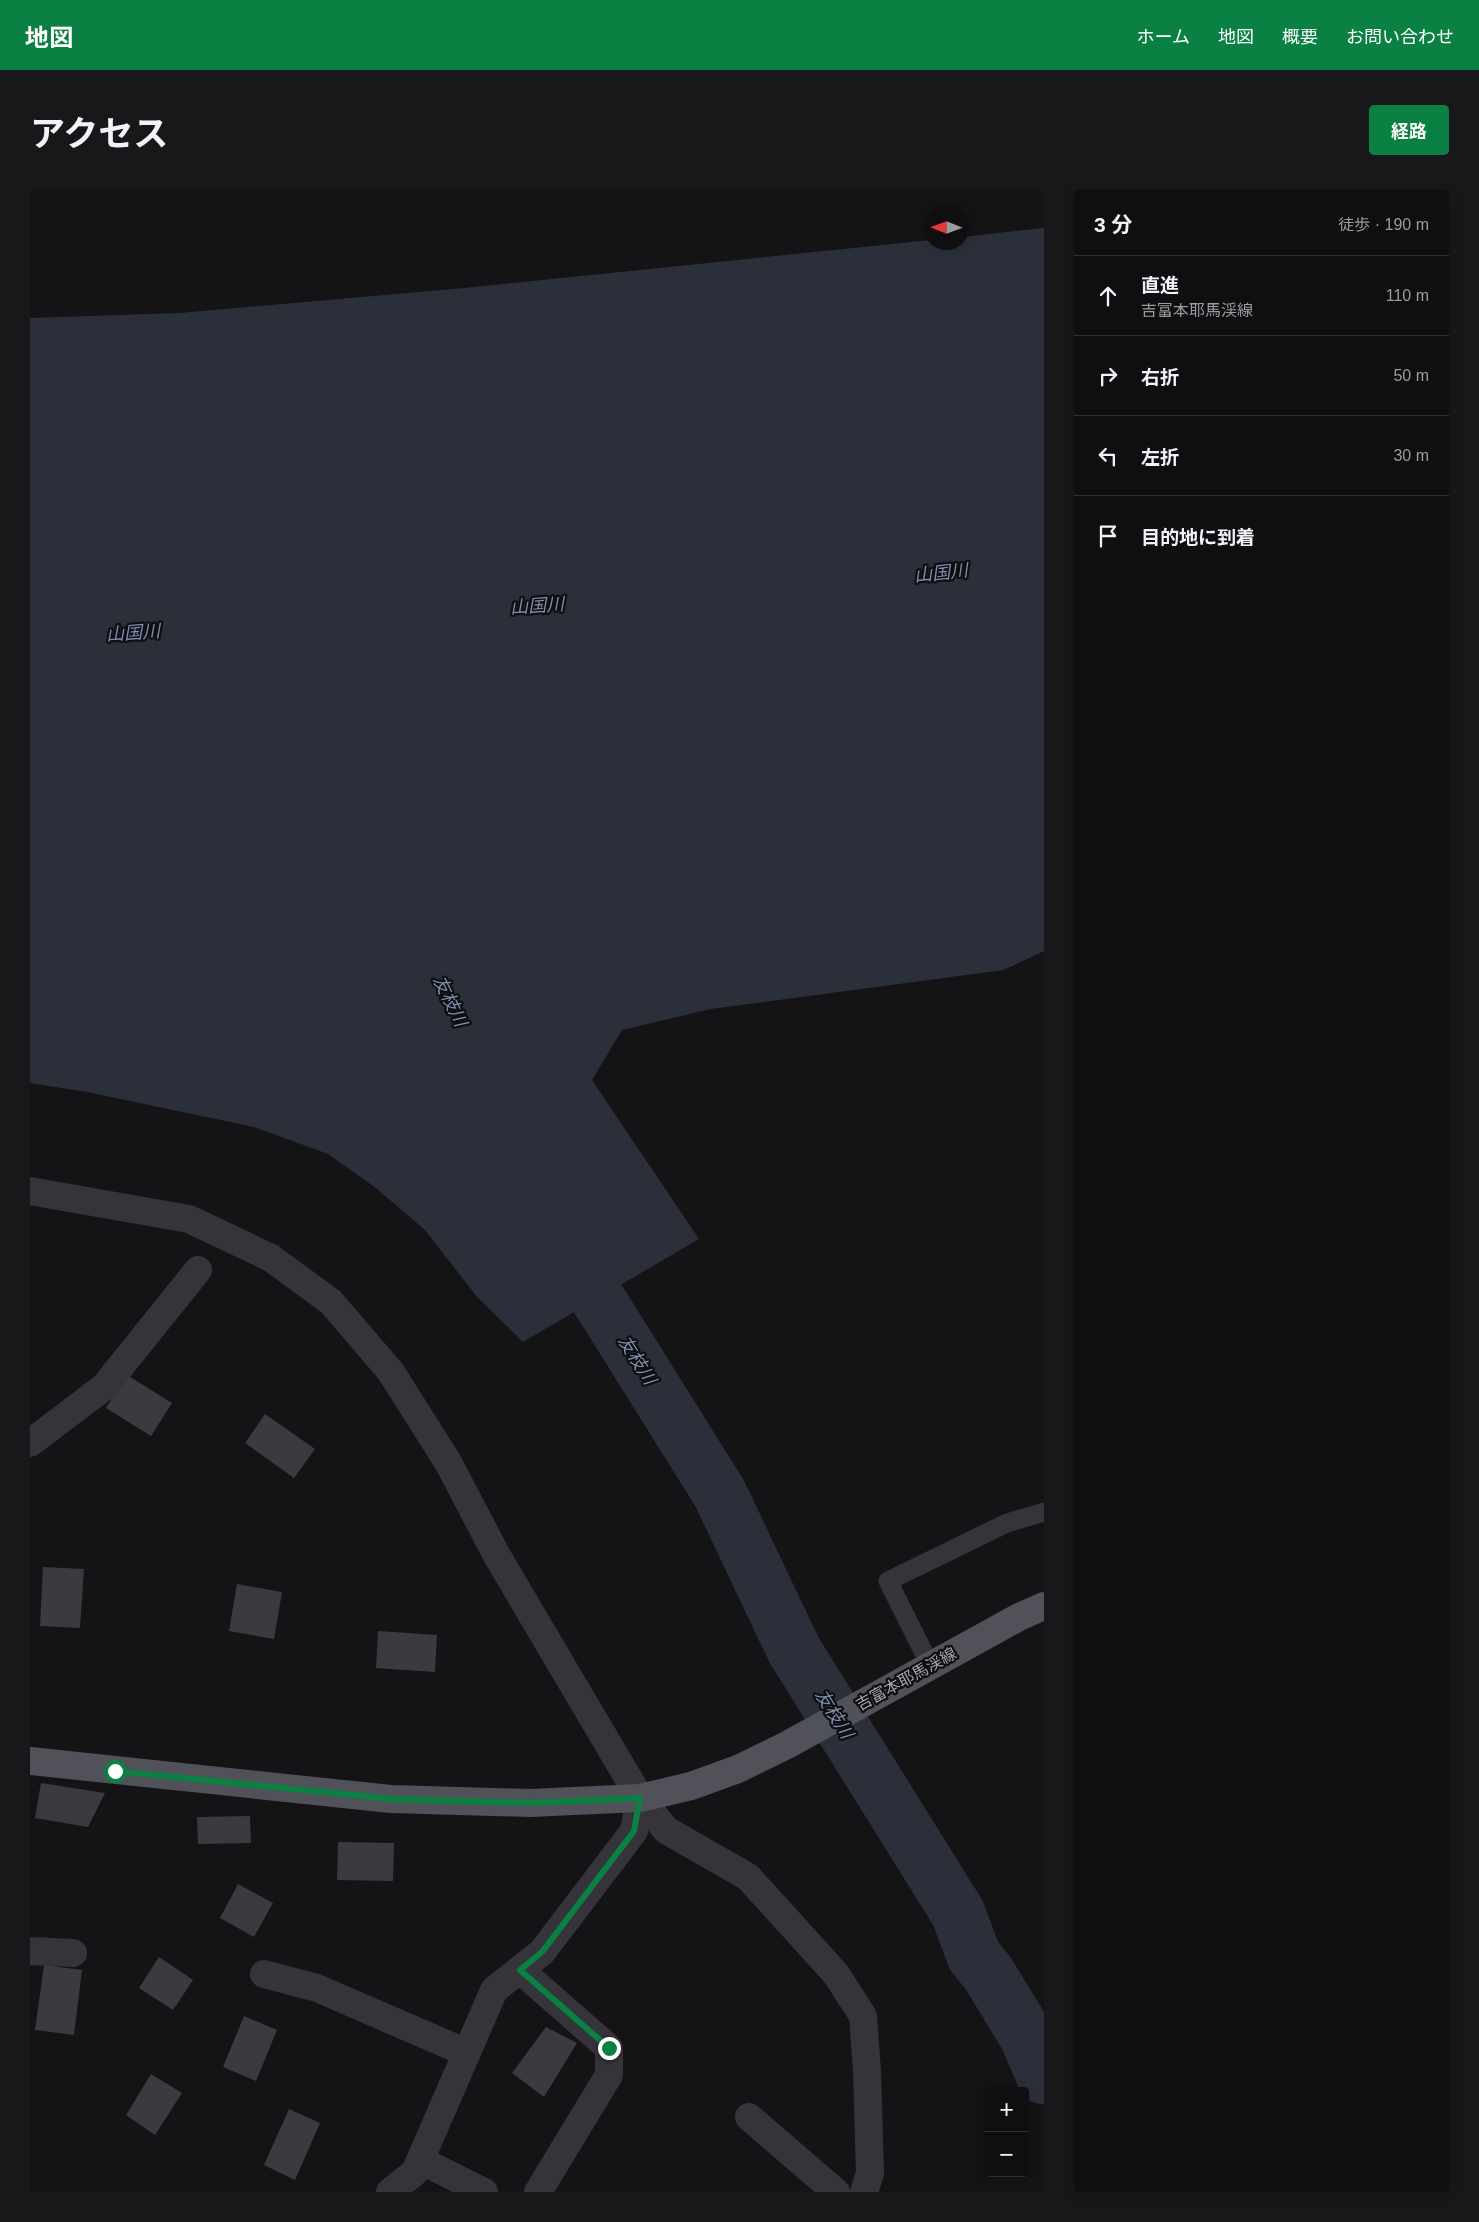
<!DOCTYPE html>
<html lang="ja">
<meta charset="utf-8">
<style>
body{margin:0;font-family:Arial,"Noto Sans JP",sans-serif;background:#181719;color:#f1f3f6}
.controls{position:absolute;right:15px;bottom:15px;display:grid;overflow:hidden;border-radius:5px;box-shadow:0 2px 12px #0003}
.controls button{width:45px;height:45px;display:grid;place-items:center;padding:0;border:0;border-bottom:1px solid #2f2e30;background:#0f0e10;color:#f1f3f6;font:25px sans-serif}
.compass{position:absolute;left:894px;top:15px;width:45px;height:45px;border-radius:50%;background:#0f0e10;box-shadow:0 2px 12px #0003;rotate:271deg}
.stop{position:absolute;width:15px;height:15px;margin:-11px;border:4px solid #0b8043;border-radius:50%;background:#fff}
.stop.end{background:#0b8043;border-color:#fff;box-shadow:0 1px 5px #0008}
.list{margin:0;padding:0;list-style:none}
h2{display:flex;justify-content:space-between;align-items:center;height:65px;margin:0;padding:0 20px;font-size:21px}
h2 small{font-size:16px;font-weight:400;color:#9b9c9f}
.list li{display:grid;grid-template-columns:32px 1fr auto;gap:15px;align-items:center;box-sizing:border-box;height:80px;padding:0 20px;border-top:1px solid #2f2e30}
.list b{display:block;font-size:19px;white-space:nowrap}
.list p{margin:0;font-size:16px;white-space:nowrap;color:#9b9c9f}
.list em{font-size:16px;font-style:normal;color:#9b9c9f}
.icon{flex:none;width:28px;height:28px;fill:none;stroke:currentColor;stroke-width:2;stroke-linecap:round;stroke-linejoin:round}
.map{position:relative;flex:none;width:1014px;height:2002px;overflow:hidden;border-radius:5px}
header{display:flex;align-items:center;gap:30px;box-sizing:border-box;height:70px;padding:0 25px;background:#0b8043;color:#fff}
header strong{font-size:24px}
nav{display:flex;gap:28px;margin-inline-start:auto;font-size:18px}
.intro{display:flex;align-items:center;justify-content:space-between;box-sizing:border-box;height:120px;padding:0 30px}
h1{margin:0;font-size:35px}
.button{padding:12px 22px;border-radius:5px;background:#0b8043;color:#fff;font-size:18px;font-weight:700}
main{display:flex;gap:30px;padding:0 30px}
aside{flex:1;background:#0f0e10;border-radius:5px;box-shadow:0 2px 12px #0003}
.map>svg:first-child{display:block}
.water{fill:#2a2f39}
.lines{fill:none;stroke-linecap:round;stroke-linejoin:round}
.river{stroke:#2a2f39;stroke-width:55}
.building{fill:#3b3b3f}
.service{stroke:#34343a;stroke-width:19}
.minor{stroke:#34343a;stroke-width:28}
.primary{stroke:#505159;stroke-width:28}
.route{stroke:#0b8043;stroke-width:6}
.labels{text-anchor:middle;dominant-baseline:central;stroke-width:4.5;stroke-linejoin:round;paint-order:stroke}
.street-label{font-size:16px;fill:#a5a7b5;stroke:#0f0e10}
.water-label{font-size:18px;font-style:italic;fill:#7c8fb1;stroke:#0f0e10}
</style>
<header>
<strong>地図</strong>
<nav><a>ホーム</a><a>地図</a><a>概要</a><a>お問い合わせ</a></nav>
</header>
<div class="intro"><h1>アクセス</h1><a class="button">経路</a></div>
<main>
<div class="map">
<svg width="1014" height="2002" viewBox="0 0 1014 2002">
<rect width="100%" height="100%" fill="#141315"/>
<path class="water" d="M1014,38V761L974,780L681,819L592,840L562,890L669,1049L493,1152L447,1107L395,1040L346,998L298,964L224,937L57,902L0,893V128L149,123L434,98L901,50L902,52H932V47Z"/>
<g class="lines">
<path class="river" d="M534,1041L565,1104L690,1304L764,1460L928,1723L944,1766L958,1783L997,1847L1014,1887"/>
</g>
<path class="building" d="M97,1185L142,1213L121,1246L76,1218Z
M235,1224L285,1259L264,1288L215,1253Z
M13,1377L54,1379L50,1438L10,1436Z
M207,1394L252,1402L244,1449L199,1441Z
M348,1441L407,1445L405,1482L346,1478Z
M11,1593L75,1603L58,1637L5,1628Z
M220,1626L221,1653L168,1654L167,1627Z
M308,1652L364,1653L363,1691L307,1690Z
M208,1694L243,1713L224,1747L190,1728Z
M129,1767L163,1790L143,1820L109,1798Z
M14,1775L52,1780L44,1845L5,1840Z
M214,1826L247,1840L226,1891L193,1877Z
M516,1837L547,1853L514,1907L482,1883Z
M121,1884L152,1903L125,1945L96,1925Z
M259,1919L290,1933L265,1990L234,1975Z"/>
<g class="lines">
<path class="service" d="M900,1475L858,1391L977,1333L1014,1322"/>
<path class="minor" d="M0,1001L159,1029L241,1068L301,1112L361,1182L419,1274L466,1364L610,1608L636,1640L718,1687L806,1784L833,1826L837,1881L840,1983L834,2002
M0,1253L74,1197L168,1080
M0,1761L43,1763
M490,1780L579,1858V1885L508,2002
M234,1784L287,1798L437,1863
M719,1927L806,2002
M390,1970L454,2002
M360,2002L385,1982L464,1800L512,1762L604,1641L610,1608"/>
<path class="primary" d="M0,1571L361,1609L500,1613L610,1608L661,1596L708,1579L757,1555L989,1427L1014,1416"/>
</g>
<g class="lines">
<path class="route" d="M85,1581L362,1609L500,1613L610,1608L604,1641L512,1762L490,1780L579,1858"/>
</g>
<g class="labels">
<g class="street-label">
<text transform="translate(876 1489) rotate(-29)">吉富本耶馬渓線</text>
</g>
<g class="water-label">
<text transform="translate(911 383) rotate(-6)">山国川</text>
<text transform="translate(507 416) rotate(-4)">山国川</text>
<text transform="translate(103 443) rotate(-4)">山国川</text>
<text transform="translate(420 811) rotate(64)">友枝川</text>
<text transform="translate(607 1170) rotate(58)">友枝川</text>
<text transform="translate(804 1524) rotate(58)">友枝川</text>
</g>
</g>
</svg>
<div class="controls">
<button>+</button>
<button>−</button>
</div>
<svg class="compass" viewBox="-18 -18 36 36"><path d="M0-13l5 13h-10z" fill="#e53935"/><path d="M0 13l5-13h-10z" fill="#9b9c9f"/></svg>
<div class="stop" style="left:85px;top:1581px"></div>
<div class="stop end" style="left:579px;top:1858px"></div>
</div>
<aside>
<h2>3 分<small>徒歩 · 190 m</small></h2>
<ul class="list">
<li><svg class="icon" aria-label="ahead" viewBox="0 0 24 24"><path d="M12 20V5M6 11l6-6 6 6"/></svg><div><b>直進</b><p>吉富本耶馬渓線</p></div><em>110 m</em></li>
<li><svg class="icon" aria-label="right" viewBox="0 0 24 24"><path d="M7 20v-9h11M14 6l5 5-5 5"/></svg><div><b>右折</b></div><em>50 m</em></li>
<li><svg class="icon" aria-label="left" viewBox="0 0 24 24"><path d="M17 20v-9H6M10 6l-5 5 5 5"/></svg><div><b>左折</b></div><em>30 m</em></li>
<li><svg class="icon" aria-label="arrive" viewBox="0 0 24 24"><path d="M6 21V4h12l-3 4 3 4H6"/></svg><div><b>目的地に到着</b></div></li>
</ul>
</aside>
</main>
